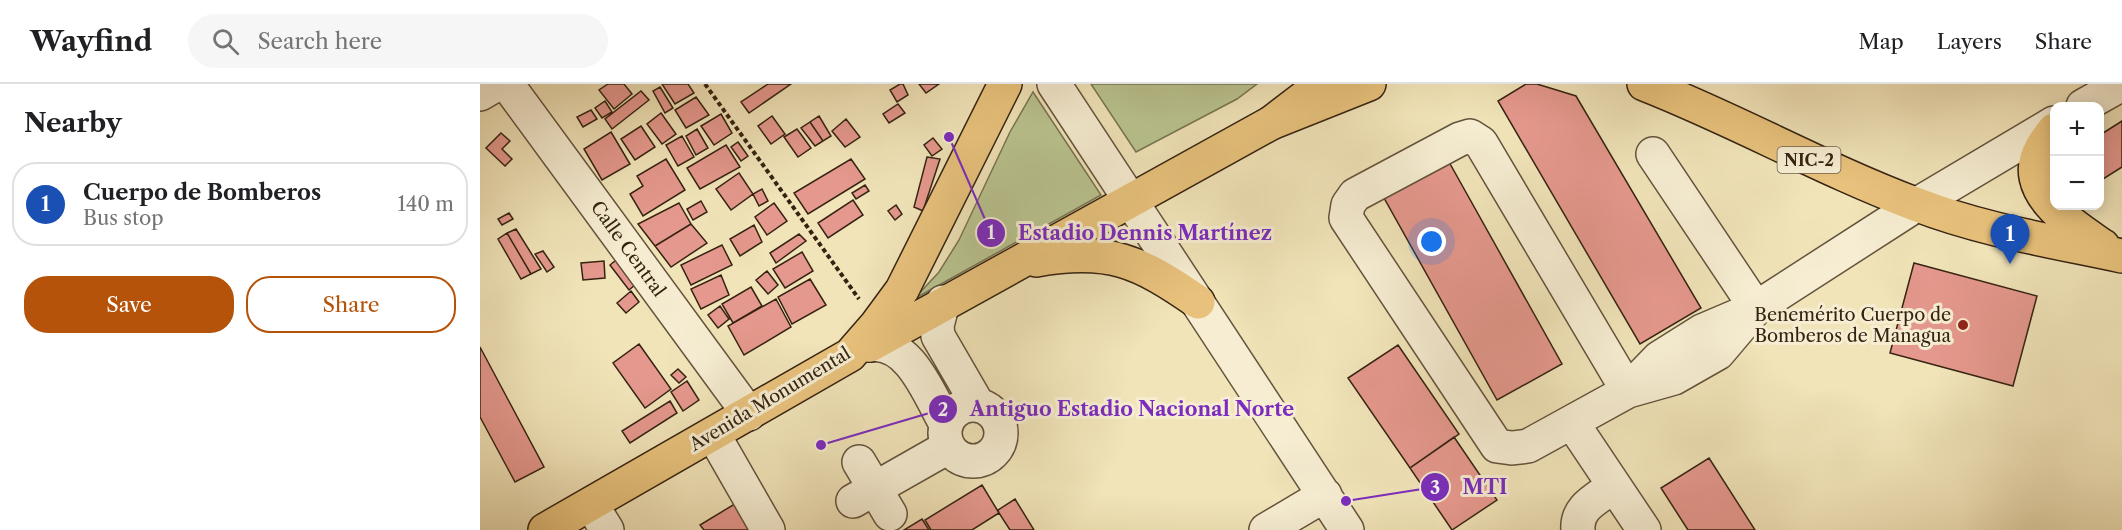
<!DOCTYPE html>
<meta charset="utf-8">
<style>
:root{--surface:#fff;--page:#f6f6f6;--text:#202124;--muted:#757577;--line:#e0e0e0;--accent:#b45309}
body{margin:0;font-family:"Libre Caslon Text",serif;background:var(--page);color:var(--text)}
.controls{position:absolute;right:18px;top:18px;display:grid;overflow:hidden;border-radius:12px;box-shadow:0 3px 15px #0003}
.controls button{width:54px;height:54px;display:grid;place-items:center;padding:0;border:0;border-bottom:2px solid var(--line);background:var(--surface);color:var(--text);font:30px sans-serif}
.you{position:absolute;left:952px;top:158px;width:21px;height:21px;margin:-15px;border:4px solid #fff;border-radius:50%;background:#1a73e8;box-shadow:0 0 0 9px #1a73e833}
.badge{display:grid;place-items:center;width:39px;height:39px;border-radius:50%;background:var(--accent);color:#fff;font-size:20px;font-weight:700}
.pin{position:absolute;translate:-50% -50px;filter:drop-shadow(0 2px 3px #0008)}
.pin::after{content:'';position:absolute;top:32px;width:21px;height:18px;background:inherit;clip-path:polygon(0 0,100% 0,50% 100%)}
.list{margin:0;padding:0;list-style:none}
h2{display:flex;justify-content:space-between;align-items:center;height:78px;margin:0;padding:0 24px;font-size:26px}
h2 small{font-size:20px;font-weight:400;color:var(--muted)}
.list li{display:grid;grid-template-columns:39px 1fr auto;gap:18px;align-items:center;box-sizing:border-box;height:84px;margin:0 12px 12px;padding:0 12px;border:2px solid var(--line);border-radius:24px}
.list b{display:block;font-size:22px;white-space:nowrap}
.list p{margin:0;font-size:20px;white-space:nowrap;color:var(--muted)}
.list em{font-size:20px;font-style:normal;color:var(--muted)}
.actions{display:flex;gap:12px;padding:18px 24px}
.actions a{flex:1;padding:14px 0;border:2px solid var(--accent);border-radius:24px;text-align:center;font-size:21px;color:var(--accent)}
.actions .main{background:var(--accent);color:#fff}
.icon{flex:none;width:33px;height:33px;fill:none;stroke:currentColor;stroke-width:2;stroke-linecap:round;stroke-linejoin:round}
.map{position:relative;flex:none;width:1642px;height:446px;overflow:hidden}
header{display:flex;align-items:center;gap:36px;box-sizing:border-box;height:84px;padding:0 30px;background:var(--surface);border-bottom:2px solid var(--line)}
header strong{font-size:28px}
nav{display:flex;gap:33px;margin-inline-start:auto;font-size:21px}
.search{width:420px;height:54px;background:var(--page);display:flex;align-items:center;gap:15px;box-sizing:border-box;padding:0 21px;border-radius:33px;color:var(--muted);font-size:22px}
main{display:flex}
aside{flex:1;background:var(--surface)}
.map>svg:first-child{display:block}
</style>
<header>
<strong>Wayfind</strong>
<div class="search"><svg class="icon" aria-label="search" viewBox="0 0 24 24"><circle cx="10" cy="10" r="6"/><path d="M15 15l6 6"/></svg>Search here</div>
<nav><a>Map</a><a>Layers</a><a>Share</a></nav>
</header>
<main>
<aside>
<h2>Nearby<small></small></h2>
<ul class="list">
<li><span class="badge" style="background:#1a4fb4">1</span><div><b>Cuerpo de Bomberos</b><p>Bus stop</p></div><em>140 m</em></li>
</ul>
<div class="actions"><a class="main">Save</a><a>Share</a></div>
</aside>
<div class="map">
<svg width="1642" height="446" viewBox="0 0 1642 446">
<rect width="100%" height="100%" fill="#f1e4b9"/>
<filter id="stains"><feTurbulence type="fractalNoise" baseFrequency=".00333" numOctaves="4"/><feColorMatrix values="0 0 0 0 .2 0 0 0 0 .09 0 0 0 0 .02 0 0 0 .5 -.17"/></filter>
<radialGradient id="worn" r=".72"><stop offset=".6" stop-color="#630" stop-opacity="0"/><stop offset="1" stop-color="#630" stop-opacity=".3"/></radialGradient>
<path fill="#b9c490" stroke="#777451" stroke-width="1.5" d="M611,0H777L757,15L656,68Z
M553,8L621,111L434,215L459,188L479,156L530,48Z"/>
<path fill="#e5988d" stroke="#352312" stroke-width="1.5" d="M128,0H144L152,10L134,25L119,6Z
M182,0H208L214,9L195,20Z
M288,0H311L269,29L261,18Z
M420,0H423L428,11L417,18L410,6Z
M439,0H459L446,9Z
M1046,0H1057L1096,12L1221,224L1160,260L1018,17Z
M180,3L193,24L185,29L173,7Z
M161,7L169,16L132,45L125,35Z
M216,13L229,31L206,44L195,26Z
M125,17L132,28L122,34L115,24Z
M418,20L425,29L409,39L403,30Z
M111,26L117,35L103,43L97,33Z
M181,29L196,50L182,60L167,40Z
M241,30L252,49L234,61L221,42Z
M292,32L305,50L291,60L278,42Z
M339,32L351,52L343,57L330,38Z
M366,35L380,53L365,63L352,47Z
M1642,37V83L1620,97V51Z
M330,38L343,57L335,62L321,44Z
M161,42L175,63L155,76L141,55Z
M217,45L228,64L216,71L206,52Z
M317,45L331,64L318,73L304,53Z
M131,48L150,80L122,96L104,65Z
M21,49L30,57L22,65L32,75L25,82L6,64Z
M202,52L214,73L198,82L186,61Z
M453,54L462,65L452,72L444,61Z
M258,58L268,72L261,77L251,63Z
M246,61L260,83L220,105L207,84Z
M964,69L1082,280L1017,316L899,105Z
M447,73L460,75L443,127L434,123Z
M186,75L205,106L163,132L150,110L163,102L157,92Z
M371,75L385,95L328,130L314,109Z
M259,89L273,110L251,126L236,105Z
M385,101L389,107L376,115L372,109Z
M282,105L288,117L279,122L273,110Z
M373,116L383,131L348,154L338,139Z
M221,117L227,128L213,136L207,125Z
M199,119L211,140L175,162L158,140Z
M294,119L307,137L287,151L275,133Z
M416,121L422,130L415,136L408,127Z
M29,129L33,135L22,141L18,135Z
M211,140L227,159L191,183L175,162Z
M274,141L282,158L260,172L250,155Z
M36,145L61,185L51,190L27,149Z
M27,149L51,190L41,195L18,155Z
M319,150L326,157L296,179L290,169Z
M242,161L252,181L211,201L201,181Z
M63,167L74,183L67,188L55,170Z
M322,168L333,187L305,204L293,185Z
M136,176L155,201L149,206L130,181Z
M124,177L125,194L103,196L101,179Z
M1434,179L1557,212L1533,302L1410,269Z
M287,187L298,201L288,210L276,196Z
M241,191L249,211L221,225L211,205Z
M330,195L346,221L312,240L298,213Z
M271,203L282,222L253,239L242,220Z
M151,207L159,218L146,229L137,219Z
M296,215L311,243L264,271L248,242Z
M240,222L249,235L238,244L228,231Z
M159,260L191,305L165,324L133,279Z
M918,261L979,350L930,384L868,294Z
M0,263L64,383L35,398L0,333Z
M198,285L206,293L199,299L191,291Z
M207,297L219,316L203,327L191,308Z
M190,317L197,329L150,359L142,347Z
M974,353L1017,416L972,446L930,384Z
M1229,374L1275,446H1208L1181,404Z
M502,401L519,429L492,446H451L445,436Z
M535,415L554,446H530L519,429L518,426Z
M258,418L275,446H224L220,441Z
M442,435L449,446H424Z"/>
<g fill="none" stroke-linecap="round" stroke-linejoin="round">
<g stroke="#64533c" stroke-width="36">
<path id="minor" d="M27,0L269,330
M574,0L867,446
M0,10L17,0
M1603,22L1642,0
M1173,70L1276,224
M463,218L457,242L458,252L498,321
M389,261C430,255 449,311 466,340
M1148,306L1179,274L1222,247L1276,224L1436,121L1574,39
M1148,307L1001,59L990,52L980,55L875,111L868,121L866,134L1017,362L1032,364L1048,362L1148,307L1194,294L1238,269L1276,224
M465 349a28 28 0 1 1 56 0a28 28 0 1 1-56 0Z
M1093,340L1164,446
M233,350L288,446
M379,378L410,430
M373,417L468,363
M111,420L127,446
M786,446L845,411
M1098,446C1096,423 1117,415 1134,402"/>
</g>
<g stroke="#352312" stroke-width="36">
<path id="major" d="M556,176C629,163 659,177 718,218
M390,261L791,39L842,0
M65,446L370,271L397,240L422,206L525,0"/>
</g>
<g stroke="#352312" stroke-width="36">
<path id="highway" d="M1164,0C1256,36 1342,85 1435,120C1502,146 1572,157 1642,172
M791,39L889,0
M1574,46C1570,52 1564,58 1561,65C1537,108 1595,143 1623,162"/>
</g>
<path stroke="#352312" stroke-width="4" stroke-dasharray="4.5 3" stroke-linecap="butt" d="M225,0L379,215"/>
<use href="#minor" stroke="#f6edd2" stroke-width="33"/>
<use href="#major" stroke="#e8c27c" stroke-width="33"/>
<use href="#highway" stroke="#e8c27c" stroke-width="33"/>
</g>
<circle fill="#8f2418" stroke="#f6edd2" stroke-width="2" cx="1483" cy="241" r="6"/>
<g text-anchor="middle" stroke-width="6" stroke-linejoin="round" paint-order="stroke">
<rect fill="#f6edd2" stroke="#6f604c" stroke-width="1.5" x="1297.5" y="63" width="63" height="26" rx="4.5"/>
<g font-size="16" font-weight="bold" fill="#352312">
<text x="1329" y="82">NIC-2</text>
</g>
<g font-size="18" fill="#352312" stroke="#f6edd2">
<text transform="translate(148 165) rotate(54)" y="6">Calle Central</text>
<text transform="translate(290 315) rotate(-31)" y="6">Avenida Monumental</text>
</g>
<g font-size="18" fill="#352312" stroke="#f6edd2" text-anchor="end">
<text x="1471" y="237">Benemérito Cuerpo de<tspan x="1471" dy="21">Bomberos de Managua</tspan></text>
</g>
</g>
<path fill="none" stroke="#7b2cbf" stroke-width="2" d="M469 53L511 149M341 361L463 325M866 417L955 403"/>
<g fill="#7b2cbf" stroke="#f6edd2" stroke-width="2">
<circle cx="469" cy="53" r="6"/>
<circle cx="341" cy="361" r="6"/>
<circle cx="866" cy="417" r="6"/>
<circle cx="511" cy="149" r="15"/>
<circle cx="463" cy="325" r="15"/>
<circle cx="955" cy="403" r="15"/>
</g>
<g font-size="18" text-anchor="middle" font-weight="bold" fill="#fff">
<text x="511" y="155">1</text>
<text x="463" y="332">2</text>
<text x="955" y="410">3</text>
</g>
<g font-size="20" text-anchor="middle" font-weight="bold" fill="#7b2cbf" stroke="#f6edd2" stroke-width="6" stroke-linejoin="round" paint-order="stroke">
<text x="665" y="156">Estadio Dennis Martínez</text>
<text x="652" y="332">Antiguo Estadio Nacional Norte</text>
<text x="1005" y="410">MTI</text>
</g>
<rect width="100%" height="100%" filter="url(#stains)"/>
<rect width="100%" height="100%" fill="url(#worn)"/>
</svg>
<div class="controls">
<button>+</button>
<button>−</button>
</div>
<div class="you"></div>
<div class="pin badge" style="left:1530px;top:180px;background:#1a4fb4">1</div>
</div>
</main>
